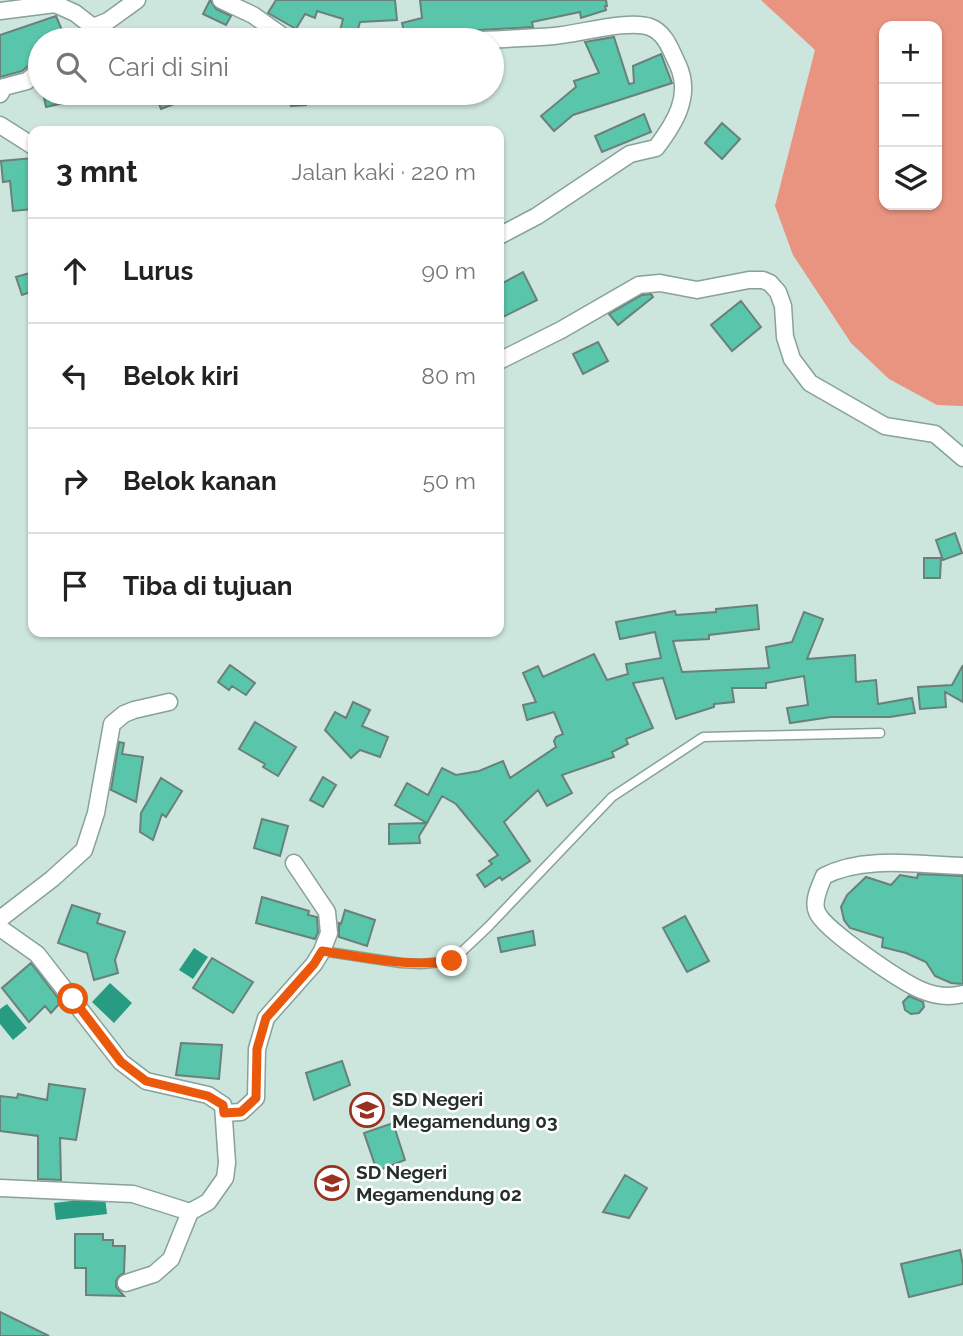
<!DOCTYPE html>
<html lang="id">
<meta charset="utf-8">
<style>
:root{--surface:#fff;--page:#f2f2f2;--text:#222;--muted:#767676;--line:#e0e0e0}
body{margin:0;font-family:Raleway,sans-serif;background:var(--page);color:var(--text)}
.controls{position:absolute;right:21px;top:21px;display:grid;overflow:hidden;border-radius:14px;box-shadow:0 2px 5px #0004}
.controls button{width:63px;height:63px;display:grid;place-items:center;padding:0;border:0;border-bottom:2px solid var(--line);background:var(--surface);color:var(--text);font:35px sans-serif}
.stop{position:absolute;width:21px;height:21px;margin:-16px;border:5px solid #ea580c;border-radius:50%;background:#fff}
.stop.end{background:#ea580c;border-color:#fff;box-shadow:0 2px 7px #0008}
.list{margin:0;padding:0;list-style:none}
h2{display:flex;justify-content:space-between;align-items:center;height:91px;margin:0;padding:0 28px;font-size:30px}
h2 small{font-size:23px;font-weight:400;color:var(--muted)}
.list li{display:grid;grid-template-columns:46px 1fr auto;gap:21px;align-items:center;box-sizing:border-box;height:105px;padding:0 28px;border-top:2px solid var(--line)}
.list b{display:block;font-size:26px;white-space:nowrap}
.list em{font-size:23px;font-style:normal;color:var(--muted)}
.icon{flex:none;width:38px;height:38px;fill:none;stroke:currentColor;stroke-width:2;stroke-linecap:round;stroke-linejoin:round}
.map{position:relative;flex:none;width:963px;height:1336px;overflow:hidden}
.search{position:absolute;background:var(--surface);box-shadow:0 2px 5px #0004;left:28px;top:28px;width:476px;height:77px;display:flex;align-items:center;gap:18px;box-sizing:border-box;padding:0 24px;border-radius:38px;color:var(--muted);font-size:26px}
.panel{position:absolute;background:var(--surface);box-shadow:0 2px 5px #0004;left:28px;top:126px;width:476px;height:511px;border-radius:14px}
.map>svg:first-child{display:block}
</style>
<div class="map">
<svg width="963" height="1336" viewBox="0 0 963 1336">
<rect width="100%" height="100%" fill="#cce6de"/>
<path fill="#e99381" fill-rule="evenodd" d="M761,0H963V406L937,405L889,379L851,343L793,255L775,206L815,50ZM884,26H937V205H884Z"/>
<path fill="#279c83" d="M194,948L208,957L193,979L179,970Z
M110,983L132,1003L114,1023L92,1002Z
M7,1004L27,1028L13,1040L0,1024V1009Z
M105,1197L107,1214L56,1220L54,1203Z"/>
<path fill="#59c5aa" stroke="#69817a" stroke-width="2" d="M210,0L216,9L231,16L226,25L203,14Z
M276,0H395L397,20L360,22L356,36L340,31L343,19L317,11L315,18L305,14L296,29L268,13Z
M420,0H606L607,6H605L606,10L581,18L580,12L532,22L533,27L479,30L470,35L461,37L460,34L438,40L434,35L406,40L402,23L422,18Z
M56,16L66,40H40V60L33,62L22,71L0,77V35Z
M614,37L629,84L634,83L633,66L661,54L672,83L573,115L554,131L541,116L576,87L574,81L599,73L585,42Z
M43,93H86V98L46,107Z
M155,93H200V94L161,109Z
M290,93H306V105L291,106Z
M644,114L651,132L602,152L595,136Z
M722,123L740,139L722,159L705,143Z
M33,158V179H29L32,209L13,211L10,181L3,182L1,161Z
M33,272V291L22,295L16,277Z
M523,272L537,300L499,319V285Z
M651,294L653,297L618,325L609,314L642,295Z
M741,301L761,327L732,351L711,325Z
M598,342L608,361L583,374L573,354Z
M955,533L962,553L943,560L936,540Z
M924,558H941L940,578H924Z
M757,605L759,629L709,635V639L673,641L682,672L769,668L766,647L792,642L804,612L823,619L807,659L855,655L856,682L876,680L878,704L912,698L915,713L890,717H831L790,723L787,708L808,705L804,676L766,683V688H732L734,702L714,704V707L676,719L663,678L633,683L653,728L626,739L628,744L612,752L614,757L562,775L572,793L547,806L538,790L504,822L530,861L502,880L500,877L485,887L477,875L492,864L489,861L498,855L456,804L442,796L427,823L395,805L407,783L428,795L442,768L456,775L479,771L503,761L510,778L556,747L554,741L556,737L563,734L554,712L527,720L523,705L536,702L523,673L538,666L543,677L594,654L607,680L628,674L626,664L661,658L655,632L620,639L616,622L675,611L676,615L716,612V609Z
M230,665L255,683L246,695L232,686L229,690L218,682Z
M963,665V702L945,692L946,707L920,709L918,687L952,685Z
M353,702L370,710L362,726L388,737L380,757L360,750L351,758L325,730L335,712L346,718Z
M255,722L296,747L278,776L263,767L265,764L239,749Z
M119,742L124,743L122,754L143,757L136,802L111,790Z
M323,777L336,785L323,807L310,800Z
M161,778L182,791L166,817L162,814L153,840L140,832L141,813Z
M262,819L288,826L280,856L254,848Z
M427,823L419,836L420,843L389,844V824Z
M918,874L963,876V984L951,983L935,976L926,962L906,953L882,947L883,938L850,928L844,920L841,907L847,895L866,877L891,885L900,875L917,878Z
M262,897L309,911L308,915L317,917L318,932L315,939L256,923Z
M72,905L100,914L97,923L125,932L115,960L118,973L94,980L87,953L58,943Z
M345,910L375,920L367,946L339,937V923L341,924Z
M685,916L709,961L687,972L663,928Z
M533,931L535,945L501,952L498,938Z
M212,958L253,982L233,1013L193,988Z
M31,963L61,1002L51,1013L45,1006L29,1022L2,988Z
M909,996L923,1002L924,1007L919,1013L911,1014L905,1010L903,1002Z
M181,1043L222,1045L219,1079L176,1075Z
M342,1061L350,1085L314,1100L306,1073Z
M49,1084L85,1089L76,1140L60,1138L61,1180L38,1179V1136L0,1131V1096L17,1098L18,1094L47,1100Z
M393,1123L405,1160L377,1171L364,1133Z
M625,1175L647,1188L629,1218L603,1212Z
M75,1234H103V1240H113V1246H125L124,1273L119,1276L116,1281V1287L124,1296L86,1295V1268H75Z
M960,1250L963,1265V1284L909,1297L901,1264Z
M0,1312L49,1336H0Z"/>
<g fill="none" stroke-linecap="round" stroke-linejoin="round">
<g stroke="#88a199" stroke-width="11">
<path id="lane" d="M322,951L401,963L421,964L452,961L488,927L612,797L703,737L880,733"/>
</g>
<g stroke="#88a199" stroke-width="19">
<path id="street" d="M221,0L253,15L288,40
M0,11L55,4L75,13L93,27
M88,40L93,27L108,21L137,0
M479,40C504,39 529,38 554,36C579,34 629,19 650,27C666,33 671,51 678,65C692,96 675,123 656,148L630,154L537,216L499,236
M0,94L4,87L27,81L40,70
M0,125L33,146
M499,361L561,330L639,285L660,283L697,290L749,280H763L770,283L778,292L783,306L785,337L792,359L810,383L885,426L935,434L963,458
M963,866C919,865 865,855 824,876C820,886 812,901 817,912C824,930 902,982 921,990C935,996 948,998 963,994
M0,919L52,879L84,850L96,813L112,724L124,714L134,710L169,702
M0,928L37,954L121,1062L146,1081L208,1095L223,1105L227,1163L225,1178L208,1202L190,1212L171,1259L154,1274L126,1283
M224,1113L241,1112L256,1098L257,1049L266,1018L314,964L322,951L329,933L327,912L294,863
M0,1188L133,1194L190,1212"/>
</g>
<use href="#lane" stroke="#fff" stroke-width="8"/>
<use href="#street" stroke="#fff" stroke-width="16"/>
</g>
<g fill="none" stroke-linecap="round" stroke-linejoin="round">
<path stroke="#ea580c" stroke-width="9" d="M73,999L121,1062L146,1081L208,1096L223,1105L224,1113L241,1112L256,1098L257,1049L266,1018L314,964L322,951C369,958 404,967 452,961"/>
</g>
<defs>
<g id="school-ring" transform="scale(1.75)"><circle r="9.5" fill="#fff" stroke="#9a311e" stroke-width="1.5"/><path d="M0-5L7-2L0 1L-7-2ZM-4 1L0 2.5L4 1V4Q0 6-4 4Z" fill="#9a311e"/></g>
</defs>
<g fill-rule="evenodd">
<use href="#school-ring" x="367" y="1110"/>
<use href="#school-ring" x="332" y="1183"/>
</g>
<g text-anchor="middle" stroke-width="5" stroke-linejoin="round" paint-order="stroke">
<g font-size="19" font-weight="bold" fill="#252f2c" stroke="#fff" text-anchor="start">
<text x="392" y="1106">SD Negeri<tspan x="392" dy="22">Megamendung 03</tspan></text>
<text x="356" y="1179">SD Negeri<tspan x="356" dy="22">Megamendung 02</tspan></text>
</g>
</g>
</svg>
<div class="controls">
<button>+</button>
<button>−</button>
<button><svg class="icon" aria-label="layers" viewBox="0 0 24 24"><path d="M12 4l9 5-9 5-9-5zM3 14l9 5 9-5"/></svg></button>
</div>
<div class="stop" style="left:73px;top:999px"></div>
<div class="stop end" style="left:452px;top:961px"></div>
<div class="search"><svg class="icon" aria-label="search" viewBox="0 0 24 24"><circle cx="10" cy="10" r="6"/><path d="M15 15l6 6"/></svg>Cari di sini</div>
<section class="panel">
<h2>3 mnt<small>Jalan kaki · 220 m</small></h2>
<ul class="list">
<li><svg class="icon" aria-label="ahead" viewBox="0 0 24 24"><path d="M12 20V5M6 11l6-6 6 6"/></svg><div><b>Lurus</b></div><em>90 m</em></li>
<li><svg class="icon" aria-label="left" viewBox="0 0 24 24"><path d="M17 20v-9H6M10 6l-5 5 5 5"/></svg><div><b>Belok kiri</b></div><em>80 m</em></li>
<li><svg class="icon" aria-label="right" viewBox="0 0 24 24"><path d="M7 20v-9h11M14 6l5 5-5 5"/></svg><div><b>Belok kanan</b></div><em>50 m</em></li>
<li><svg class="icon" aria-label="arrive" viewBox="0 0 24 24"><path d="M6 21V4h12l-3 4 3 4H6"/></svg><div><b>Tiba di tujuan</b></div></li>
</ul>
</section>
</div>
